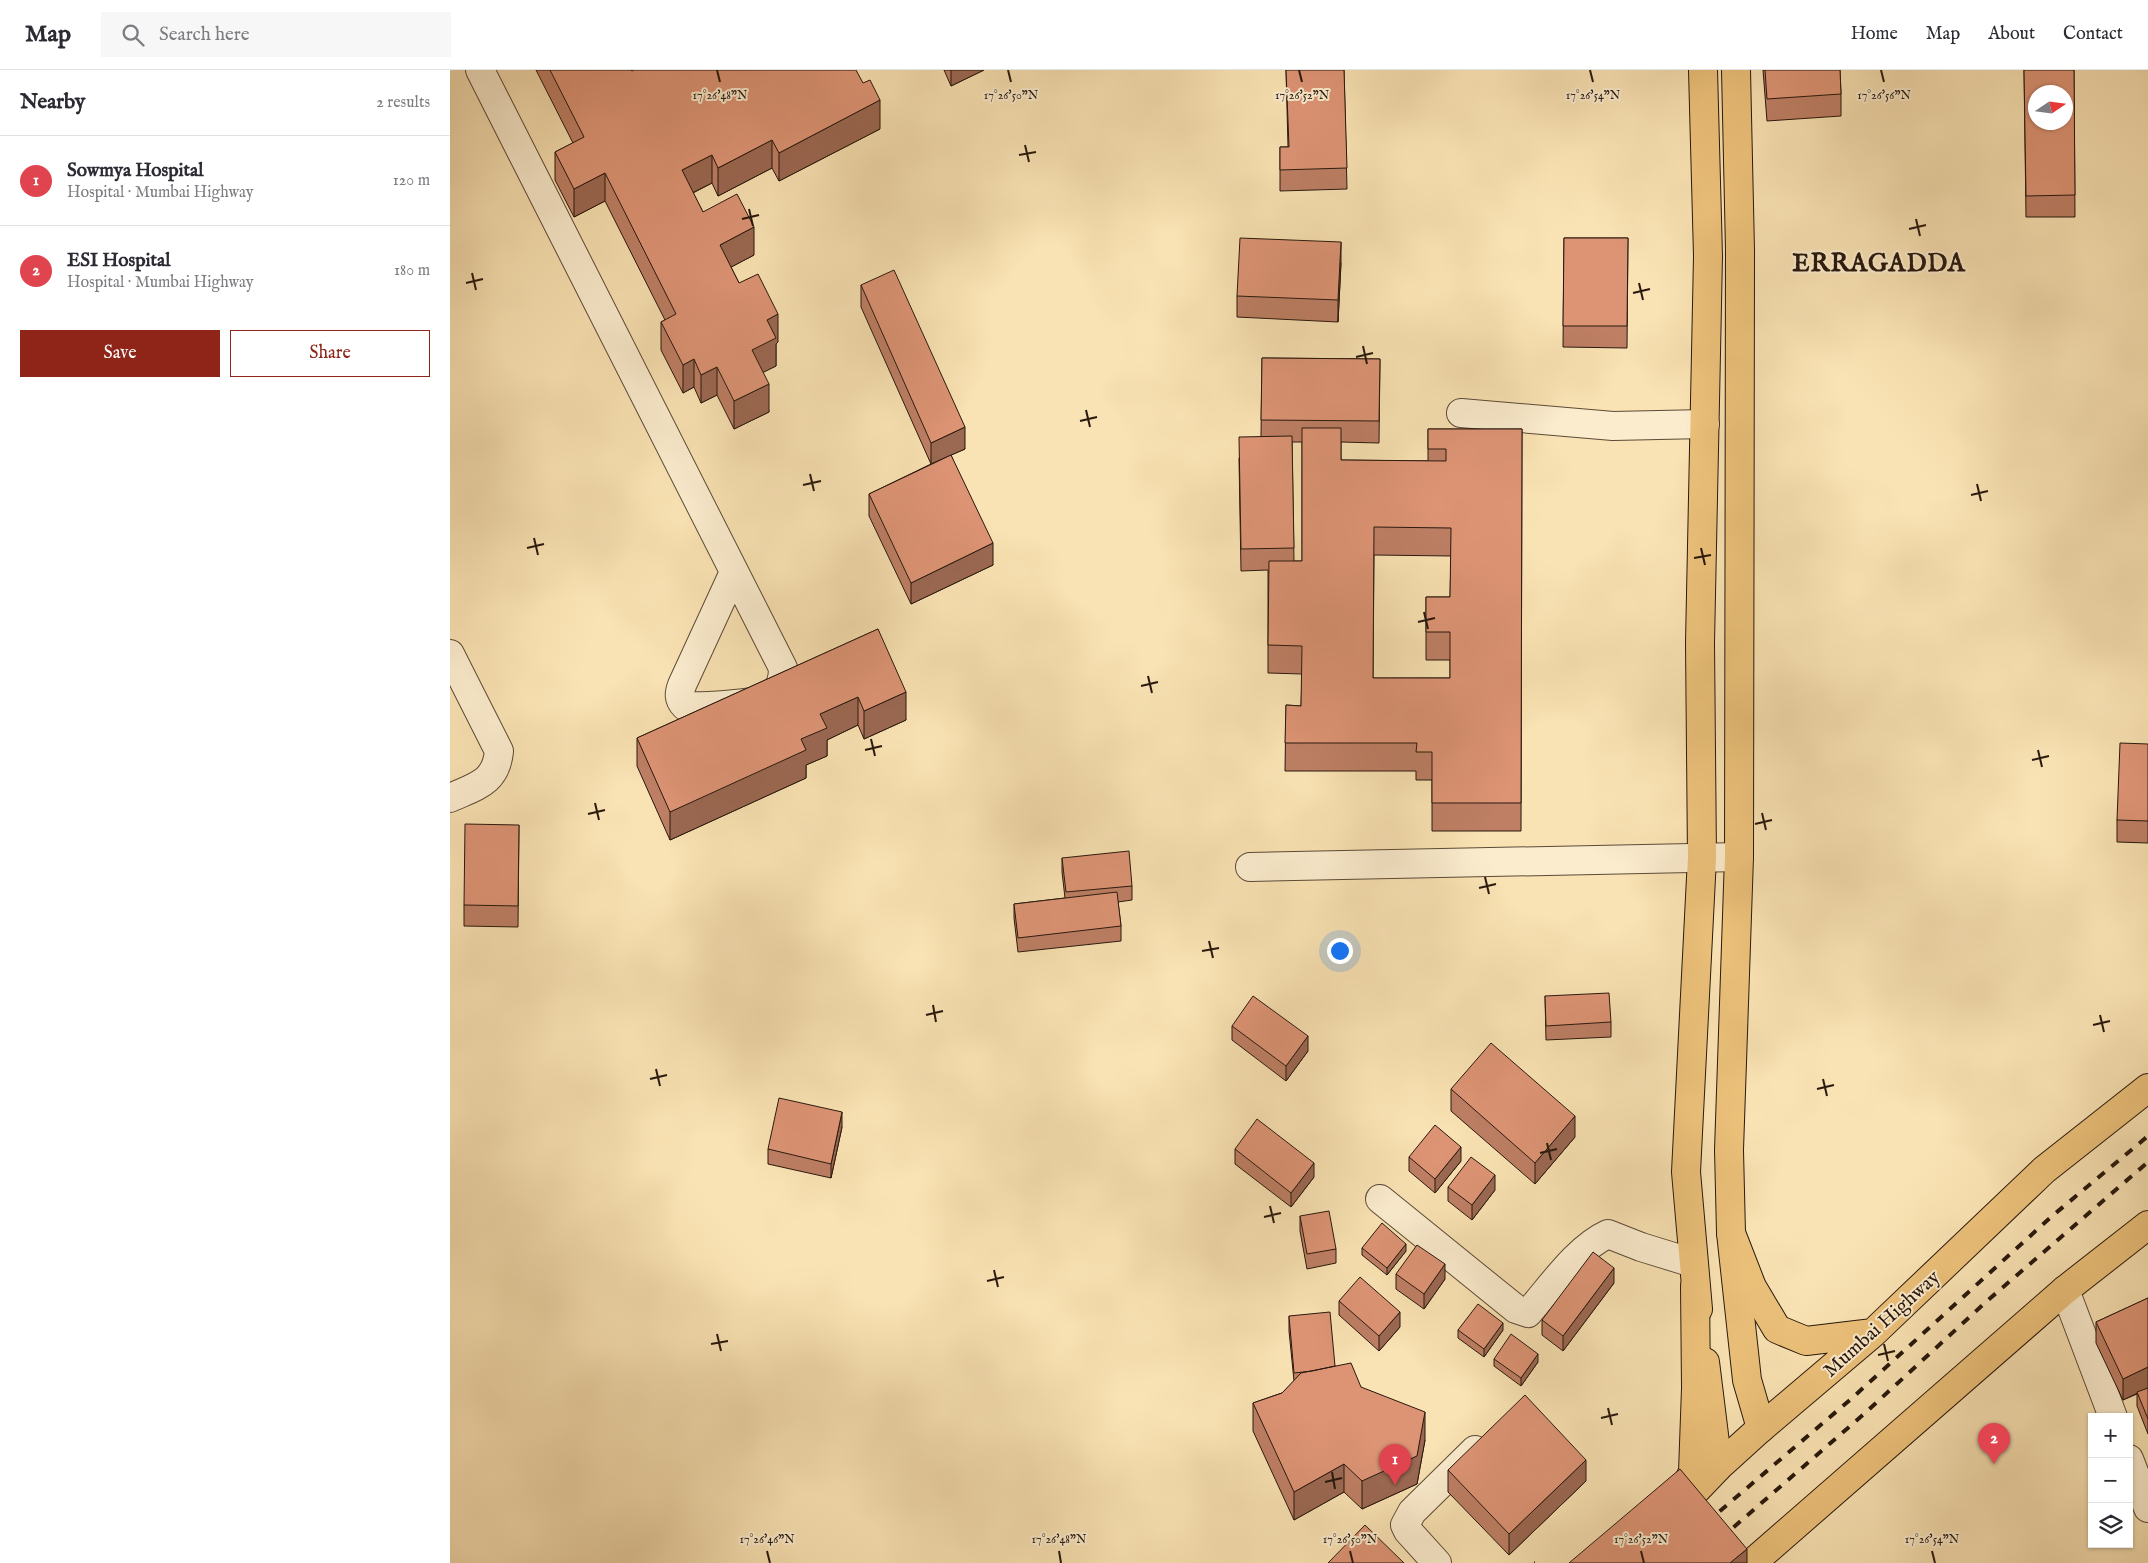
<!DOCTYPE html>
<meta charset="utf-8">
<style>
:root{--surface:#fff;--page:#f7f7f7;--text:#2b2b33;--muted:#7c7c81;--line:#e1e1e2;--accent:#8f2418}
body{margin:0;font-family:"IM FELL English",serif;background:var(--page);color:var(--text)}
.controls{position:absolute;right:15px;bottom:15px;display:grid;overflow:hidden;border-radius:0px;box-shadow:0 1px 4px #0004}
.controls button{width:45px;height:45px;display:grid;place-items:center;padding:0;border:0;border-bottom:1px solid var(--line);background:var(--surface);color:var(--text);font:25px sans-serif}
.compass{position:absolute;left:1578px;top:15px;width:45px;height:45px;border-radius:50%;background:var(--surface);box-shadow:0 1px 4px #0004;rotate:77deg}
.you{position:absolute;left:889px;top:880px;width:18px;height:18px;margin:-12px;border:4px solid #fff;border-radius:50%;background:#1a73e8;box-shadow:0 0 0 8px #1a73e833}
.badge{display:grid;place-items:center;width:32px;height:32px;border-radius:50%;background:var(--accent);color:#fff;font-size:16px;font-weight:700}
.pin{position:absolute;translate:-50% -41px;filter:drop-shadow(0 1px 2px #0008)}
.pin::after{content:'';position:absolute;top:26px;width:18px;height:15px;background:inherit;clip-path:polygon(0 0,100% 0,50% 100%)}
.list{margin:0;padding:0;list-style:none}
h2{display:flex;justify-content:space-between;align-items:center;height:65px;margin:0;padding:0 20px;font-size:21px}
h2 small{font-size:16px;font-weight:400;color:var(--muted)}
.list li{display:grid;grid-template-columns:32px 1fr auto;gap:15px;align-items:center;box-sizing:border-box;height:90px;padding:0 20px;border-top:1px solid var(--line)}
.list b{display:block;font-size:19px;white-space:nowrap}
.list p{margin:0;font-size:16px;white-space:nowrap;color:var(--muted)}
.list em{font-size:16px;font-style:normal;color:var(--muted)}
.actions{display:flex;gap:10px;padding:15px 20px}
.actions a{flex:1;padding:11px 0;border:1px solid var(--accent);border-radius:0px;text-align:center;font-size:18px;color:var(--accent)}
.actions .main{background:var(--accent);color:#fff}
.icon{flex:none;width:28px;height:28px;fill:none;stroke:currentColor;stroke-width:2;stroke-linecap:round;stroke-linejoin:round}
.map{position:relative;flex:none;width:1698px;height:1493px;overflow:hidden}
header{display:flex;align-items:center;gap:30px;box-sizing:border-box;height:70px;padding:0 25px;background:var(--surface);border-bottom:1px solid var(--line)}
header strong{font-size:24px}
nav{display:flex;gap:28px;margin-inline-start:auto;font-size:18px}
.search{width:350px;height:45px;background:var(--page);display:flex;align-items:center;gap:12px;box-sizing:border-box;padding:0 18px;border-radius:0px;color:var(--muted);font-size:19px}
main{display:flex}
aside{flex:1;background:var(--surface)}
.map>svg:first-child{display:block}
</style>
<header>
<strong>Map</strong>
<div class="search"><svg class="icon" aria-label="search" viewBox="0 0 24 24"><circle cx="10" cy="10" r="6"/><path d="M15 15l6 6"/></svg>Search here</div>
<nav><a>Home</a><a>Map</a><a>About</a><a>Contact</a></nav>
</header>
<main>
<aside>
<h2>Nearby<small>2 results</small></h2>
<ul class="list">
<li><span class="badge" style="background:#e0444e">1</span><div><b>Sowmya Hospital</b><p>Hospital · Mumbai Highway</p></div><em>120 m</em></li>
<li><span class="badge" style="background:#e0444e">2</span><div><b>ESI Hospital</b><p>Hospital · Mumbai Highway</p></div><em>180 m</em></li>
</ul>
<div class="actions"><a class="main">Save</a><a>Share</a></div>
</aside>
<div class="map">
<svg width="1698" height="1493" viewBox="0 0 1698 1493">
<rect width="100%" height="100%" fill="#f9e2b3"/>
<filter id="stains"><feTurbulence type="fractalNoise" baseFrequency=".004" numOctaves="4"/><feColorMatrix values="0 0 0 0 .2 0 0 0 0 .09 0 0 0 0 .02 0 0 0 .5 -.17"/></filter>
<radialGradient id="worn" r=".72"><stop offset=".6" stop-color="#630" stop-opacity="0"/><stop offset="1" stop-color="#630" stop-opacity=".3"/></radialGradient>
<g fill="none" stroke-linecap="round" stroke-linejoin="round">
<g stroke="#5c4a36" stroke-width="30">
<path id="minor" d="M30,0L333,598C333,610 330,622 318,628C306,634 250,637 235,636C228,629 229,623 232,615L284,502
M1011,343L1163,356L1255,354
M0,584L49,681C46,713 26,716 0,728
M800,797L1289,787
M930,1129L1066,1239L1078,1243C1101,1217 1127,1178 1158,1164L1191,1177L1243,1193
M1615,1220L1663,1347
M1679,1389L1698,1438
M987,1493L958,1461L955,1455L962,1442L1025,1380"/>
</g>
<g stroke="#28180d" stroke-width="30">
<path id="major" d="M1286,0L1290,180L1289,787L1279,1080L1281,1163L1297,1310L1311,1358
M1248,1239L1236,1102L1252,788L1250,573L1258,186L1253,0
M1255,1292L1268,1397"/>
</g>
<g stroke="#28180d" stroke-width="30">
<path id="highway" d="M1281,1163L1302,1217L1327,1259L1356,1271L1423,1263
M1230,1428L1243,1402L1246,1318L1245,1216
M1169,1493L1222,1445L1268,1397L1311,1358L1423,1263L1594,1100L1698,1018
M1302,1493L1615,1220L1698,1155"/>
</g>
<path stroke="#28180d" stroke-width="3" stroke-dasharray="1 2.5" stroke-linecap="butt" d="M1084,1493H1087"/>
<use href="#minor" stroke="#fbecce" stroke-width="28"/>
<use href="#major" stroke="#ecc17a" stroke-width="28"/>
<use href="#highway" stroke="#ecc17a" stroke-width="28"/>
<path stroke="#28180d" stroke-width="4" stroke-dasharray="9 9" stroke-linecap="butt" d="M1256,1453L1401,1329L1601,1147L1698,1066
M1270,1469L1414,1344L1537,1231L1698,1092"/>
</g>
<path fill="#be7f65" stroke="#28180d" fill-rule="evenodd" d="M86,0H181L182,1L430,59L329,111L322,98L268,126L262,113L243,123L253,142L304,185L281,197L289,213L328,272L326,274V296L313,302L319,342L284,359L267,325L251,333L244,317L233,323L211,280V252L215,250L155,131L124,147L105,110V82L123,73Z
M494,0H534L501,16Z
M836,0H894L897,119L830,121V77H838Z
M1313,0H1390L1391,24V46L1317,51Z
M1574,0H1624L1625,147H1576Z
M1114,168H1178L1177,278L1113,277Z
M891,193L888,252L787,247V226Z
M411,215L515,379L501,385L543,495L461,534L419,446V424L481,394L411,237Z
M812,288L930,289L929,373L891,372V390L978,391V359H1072L1071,761H982V710H966V701H835L836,635L851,636L852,604L818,603V500L791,501L789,388L811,366ZM842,372H852V491H844ZM924,485L1001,486L1000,527H976V590H1000V608H923Z
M428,559L456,650L414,669L408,655L377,670V686L356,695V708L220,770L187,696V668Z
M1698,674V773L1667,772V750Z
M69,755L68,857L14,856V835Z
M612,788L682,816V830L668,832L671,856V871L568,882L564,848V834L615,828L612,802Z
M1095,926L1161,952V967L1096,970Z
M782,956L858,981L836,1011L782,970Z
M1001,1019L1125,1067L1085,1114L1001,1041Z
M392,1057L381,1108L318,1094V1079Z
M785,1079L864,1107L841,1137L785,1094Z
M959,1087L1011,1091L985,1123L959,1101Z
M998,1117L1045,1120L1022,1150L998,1131Z
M850,1146L886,1179V1193L857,1199L850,1161Z
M912,1178L956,1181L937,1205L912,1185Z
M946,1204L995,1209L974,1239L946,1219Z
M1164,1213L1113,1281L1092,1265V1250Z
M1698,1228V1364L1687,1336V1324L1673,1330L1646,1273V1252Z
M889,1231L950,1257L929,1281L889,1245Z
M839,1246L885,1296L975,1370L967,1414L912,1439L894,1422L844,1450L803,1361V1333L832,1323L844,1311L839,1261Z
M1008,1260H1053L1034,1287L1008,1268Z
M1044,1289L1088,1292L1071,1316L1044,1296Z
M998,1400L1136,1411L1059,1485L998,1422Z"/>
<path fill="#9b6852" stroke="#28180d" d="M501,0H534L501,16Z
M430,30V59L329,111V83Z
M322,70V98L268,126V98Z
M262,85V113L232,128V100Z
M155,103V131L124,147V119Z
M304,157V185L270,203V175Z
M891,172V193L888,252V230Z
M328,244V272L326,274V296L302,308V280L317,250Z
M244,289V317L233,323V295Z
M267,297V325L251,333V305Z
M319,314V342L284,359V331Z
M515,357V379L481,394V373Z
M543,473V495L461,534V513Z
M456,622V650L414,669V641Z
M408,627V655L377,670V686L356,695V708L220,770V742L351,669L370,644Z
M858,966V981L836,1011V996Z
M392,1042V1057L381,1108V1094Z
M1125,1046V1067L1085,1114V1093Z
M1011,1077V1091L985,1123V1109Z
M864,1093V1107L841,1137V1123Z
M1045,1105V1120L1022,1150V1135Z
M956,1174V1181L937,1205V1198Z
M995,1194V1209L974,1239V1224Z
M1164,1198V1213L1113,1281V1266Z
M950,1242V1257L929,1281V1266Z
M1053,1253V1260L1034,1287V1279Z
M1088,1284V1292L1071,1316V1308Z
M1698,1297V1318L1673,1330V1309Z
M975,1342V1370L967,1414L912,1439V1411Z
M1136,1390V1411L1059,1485V1464Z
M894,1394V1422L844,1450V1422Z
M1297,1479V1493H1280Z"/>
<path fill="#dd9475" stroke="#28180d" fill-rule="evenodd" d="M100,0H181L182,1L184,0H406L413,13L420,10L430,30L329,83L322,70L268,98L262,85L232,100L253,142L287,124L304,157L270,175L289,213L308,204L328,244L317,250L326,268L302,280L319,314L284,331L267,297L251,305L244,289L233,295L211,252L226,244L155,103L124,119L105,82L134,67Z
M836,0H894L897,98L830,100V77H839Z
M1315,0H1390L1391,24L1317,29Z
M1574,0H1624L1625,125L1576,126ZM1586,22H1616V52H1586Z
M790,168L891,172L888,230L787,226Z
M1114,168H1178L1177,256H1113Z
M444,200L515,357L481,373L411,215Z
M812,288L930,289L929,351L811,350Z
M852,358H891V390L996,391V379H978V359H1072L1071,733H982V682H966L967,673H835L836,635L851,636L852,576L818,575L819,491H852ZM924,457L1001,458L1000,527H976V562H1000V608H923Z
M842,366L844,478L791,479L789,367Z
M501,385L543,473L461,513L419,424Z
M428,559L456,622L414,641L408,627L370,644L377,658L351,669L356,680L220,742L187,668Z
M1670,673L1698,674V751L1667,750Z
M15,754L69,755L68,836L14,835Z
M679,781L682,816L616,822L612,788Z
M667,822L671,856L568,868L564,834Z
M1159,923L1161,952L1096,956L1095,926Z
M803,926L858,966L836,996L782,956Z
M1041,973L1125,1046L1085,1093L1001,1019Z
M329,1028L392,1042L381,1094L318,1079Z
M807,1049L864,1093L841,1123L785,1079Z
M985,1055L1011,1077L985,1109L959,1087Z
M1021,1087L1045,1105L1022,1135L998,1117Z
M879,1141L886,1179L857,1184L850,1146Z
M932,1153L956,1174L937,1198L912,1178Z
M967,1175L995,1194L974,1224L946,1204Z
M1143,1182L1164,1198L1113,1266L1092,1250Z
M910,1207L950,1242L929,1266L889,1231Z
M1698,1228V1297L1673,1309L1646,1252Z
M1028,1234L1053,1253L1034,1279L1008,1260Z
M880,1242L885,1296L862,1301L844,1303L839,1246Z
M1061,1264L1088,1284L1071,1308L1044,1289Z
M901,1293L911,1317L975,1342L967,1386L912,1411L894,1394L844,1422L803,1333L832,1323L851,1303Z
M1698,1318V1349L1687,1322Z
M1075,1325L1136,1390L1059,1464L998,1400Z
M1230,1399L1297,1479L1280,1493H1119Z
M915,1455L954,1493H878Z"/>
<path fill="none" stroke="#28180d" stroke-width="2" d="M267,0L270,12M558,0L561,12M849,0L852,12M1140,0L1143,12M1431,0L1434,12M575,75L579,92M569,85L586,82M299,139L303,156M292,149L309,145M1466,149L1470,166M1459,159L1476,155M22,203L26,220M16,213L33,209M1189,213L1193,230M1183,223L1200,219M913,276L917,294M906,287L923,283M636,340L640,357M630,351L647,347M360,404L364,421M1527,414L1531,431M353,415L371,411M1521,425L1538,421M84,468L88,485M77,478L94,474M1251,478L1255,495M1244,488L1261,485M974,542L978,559M968,552L985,548M698,606L702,623M691,616L708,612M421,669L425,686M415,680L432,676M1588,680L1592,697M1582,690L1599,686M145,733L149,750M1312,743L1316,760M138,744L155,740M1305,754L1322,750M1035,807L1039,824M1029,818L1046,814M759,871L763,888M752,881L769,878M483,935L486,952M476,945L493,941M1650,945L1654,962M1643,955L1660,951M206,999L210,1016M200,1009L217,1005M1373,1009L1377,1026M1367,1019L1384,1015M1097,1073L1101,1090M1090,1083L1107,1079M820,1136L824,1153M814,1147L831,1143M544,1200L548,1217M537,1211L554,1207M267,1264L271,1281M261,1274L278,1271M1434,1274L1438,1291M1428,1285L1445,1281M1158,1338L1162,1355M1151,1348L1168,1344M882,1402L885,1419M875,1412L892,1408M317,1481L320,1493M609,1481L611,1493M900,1481L903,1493M1191,1481L1194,1493M1482,1481L1485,1493"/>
<g text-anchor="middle" stroke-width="4" stroke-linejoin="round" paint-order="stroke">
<g font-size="20" fill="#28180d" stroke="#fbecce">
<text transform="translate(1431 1253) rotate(-42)" y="7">Mumbai Highway</text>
</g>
<g font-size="25" font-weight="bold" letter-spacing="1" fill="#28180d" stroke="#fbecce">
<text x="1429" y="201">ERRAGADDA</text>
</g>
</g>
<g font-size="12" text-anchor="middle" fill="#28180d" stroke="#fbecce" stroke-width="4" stroke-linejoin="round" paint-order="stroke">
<text x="270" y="29">17°26'48"N</text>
<text x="561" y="29">17°26'50"N</text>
<text x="852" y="29">17°26'52"N</text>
<text x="1143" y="29">17°26'54"N</text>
<text x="1434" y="29">17°26'56"N</text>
<text x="317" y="1473">17°26'46"N</text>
<text x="609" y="1473">17°26'48"N</text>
<text x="900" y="1473">17°26'50"N</text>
<text x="1191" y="1473">17°26'52"N</text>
<text x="1482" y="1473">17°26'54"N</text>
</g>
<rect width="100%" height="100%" filter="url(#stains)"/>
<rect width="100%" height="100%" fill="url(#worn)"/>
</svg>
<div class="controls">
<button>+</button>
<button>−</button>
<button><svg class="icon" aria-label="layers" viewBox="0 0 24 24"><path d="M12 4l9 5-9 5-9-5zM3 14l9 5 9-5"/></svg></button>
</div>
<svg class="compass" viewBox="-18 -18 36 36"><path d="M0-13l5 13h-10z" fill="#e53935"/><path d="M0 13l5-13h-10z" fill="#7c7c81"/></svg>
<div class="you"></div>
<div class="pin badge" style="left:945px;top:1415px;background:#e0444e">1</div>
<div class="pin badge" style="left:1544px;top:1394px;background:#e0444e">2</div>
</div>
</main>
